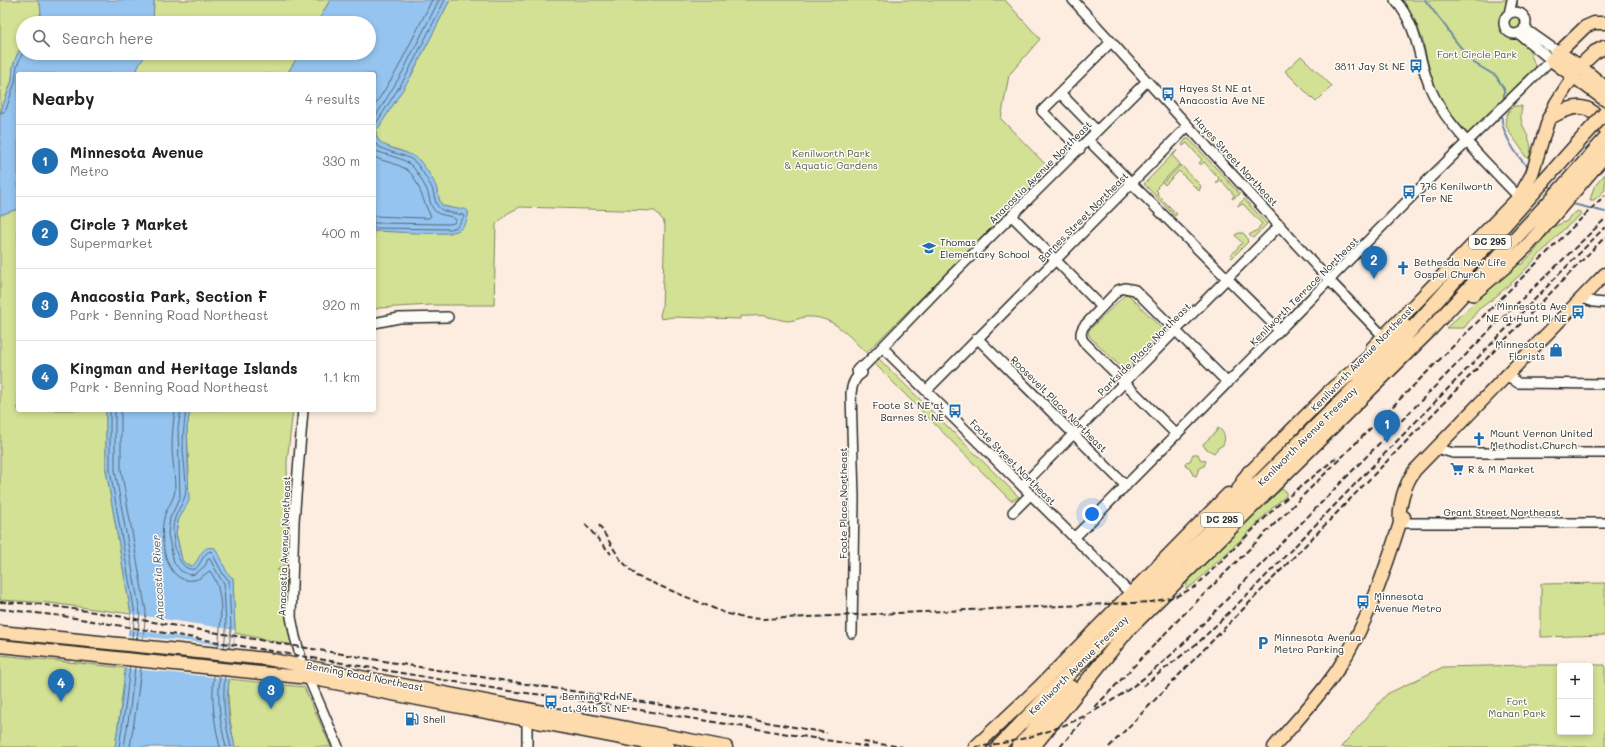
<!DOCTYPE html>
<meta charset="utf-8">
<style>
:root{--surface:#fff;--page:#f6f6f6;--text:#202124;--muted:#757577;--line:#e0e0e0;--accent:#1f6fb2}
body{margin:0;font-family:Mali,sans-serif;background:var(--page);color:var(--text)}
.controls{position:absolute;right:12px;bottom:12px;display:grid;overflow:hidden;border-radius:4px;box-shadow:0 2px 6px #0003}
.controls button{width:36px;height:36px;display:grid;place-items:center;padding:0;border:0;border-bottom:1px solid var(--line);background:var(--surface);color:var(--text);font:20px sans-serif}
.you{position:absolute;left:1092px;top:514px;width:14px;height:14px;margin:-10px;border:3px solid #fff;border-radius:50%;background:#1a73e8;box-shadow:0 0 0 6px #1a73e833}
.badge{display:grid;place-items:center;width:26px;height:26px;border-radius:50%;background:var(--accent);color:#fff;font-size:13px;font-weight:700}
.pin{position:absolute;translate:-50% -33px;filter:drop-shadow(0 1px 2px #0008)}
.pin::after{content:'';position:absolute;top:21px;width:14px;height:12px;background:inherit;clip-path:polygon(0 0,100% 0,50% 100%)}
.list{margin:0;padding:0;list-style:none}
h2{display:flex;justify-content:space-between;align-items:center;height:52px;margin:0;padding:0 16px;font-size:17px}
h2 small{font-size:13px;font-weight:400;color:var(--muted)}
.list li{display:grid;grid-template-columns:26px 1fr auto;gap:12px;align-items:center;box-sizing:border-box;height:72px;padding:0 16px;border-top:1px solid var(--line)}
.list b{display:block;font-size:15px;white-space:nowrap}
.list p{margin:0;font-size:13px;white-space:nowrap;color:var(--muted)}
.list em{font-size:13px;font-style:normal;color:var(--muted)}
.icon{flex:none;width:22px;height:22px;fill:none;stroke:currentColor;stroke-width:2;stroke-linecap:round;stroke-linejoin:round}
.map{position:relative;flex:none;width:1605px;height:747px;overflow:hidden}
.search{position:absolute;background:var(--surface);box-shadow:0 2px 6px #0003;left:16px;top:16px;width:360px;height:44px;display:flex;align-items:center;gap:10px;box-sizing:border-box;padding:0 14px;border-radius:22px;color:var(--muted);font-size:15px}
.panel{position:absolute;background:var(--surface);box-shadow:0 2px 6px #0003;left:16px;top:72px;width:360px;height:340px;border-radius:4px}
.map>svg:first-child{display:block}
</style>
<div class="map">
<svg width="1605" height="747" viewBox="0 0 1605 747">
<rect width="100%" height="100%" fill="#fcede0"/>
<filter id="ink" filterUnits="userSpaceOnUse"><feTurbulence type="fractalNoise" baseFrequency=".025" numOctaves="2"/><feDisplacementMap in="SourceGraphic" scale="8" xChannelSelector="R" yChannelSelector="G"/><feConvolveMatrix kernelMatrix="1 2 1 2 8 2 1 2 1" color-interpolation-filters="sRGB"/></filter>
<g filter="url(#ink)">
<path fill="#d3e194" stroke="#7f8660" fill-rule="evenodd" d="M0,0H36L40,4L41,13L36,23H23V44L17,55L13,66L12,80L0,114Z
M154,0H330L317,23H153Z
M450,0H1005L1040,39L1009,75L1001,119L1050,169L866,353C848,335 833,315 805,317C799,318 794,321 787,321C780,320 775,318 769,317C761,314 750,317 741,316V319L673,317L661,319L660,315L662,308L665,226L663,220L655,211L520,207L508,213L496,224L494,305H431L379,308L374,310V231L451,233L468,216V212L465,210C462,210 444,207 442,205C438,201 438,190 435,185C430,176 422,168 416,160C406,146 373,151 376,130L379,127L410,78Z
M1398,0H1517L1521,29L1536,68L1469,135L1453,118L1432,82L1423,41L1415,20Z
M147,53H300L287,74H135L140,63Z
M1301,56L1332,86L1316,102L1285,71Z
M1514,106H1522C1522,110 1520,115 1521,119C1524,133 1535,142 1529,158L1525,156C1519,140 1492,123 1514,106Z
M1186,139H1189L1240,194L1232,199L1234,195L1221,180L1216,183L1219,178L1204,162L1200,165L1199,163L1202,160L1187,143L1183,146L1182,145Z
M1177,150L1173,156L1180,164L1157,187L1158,188L1156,190L1158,192L1157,194L1177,214L1175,216L1144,184Z
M1181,165L1201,186L1199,191L1179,171L1165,185L1163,183Z
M1605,174V190L1594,200H1590L1594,187Z
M1244,199L1267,224L1253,238L1249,235L1259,229V227L1262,224L1243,204L1238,206V205Z
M18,209V410H106V470L131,614L50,603L0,600V215Z
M1578,211L1581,213L1579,216L1562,231L1520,275L1493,299L1479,309L1464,328H1446L1494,285L1506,272L1515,265L1522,264L1534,252L1553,227L1567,221L1570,216Z
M1239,233H1243L1246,236L1248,242L1232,258L1230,256L1242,243L1235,235Z
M1126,294L1129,295L1163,330L1162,334L1127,369H1123L1090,337L1088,333L1089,330Z
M878,358L1019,497L1011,501L873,362Z
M190,410H293L287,461L288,562L277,570H288L287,620L292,645L235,633L233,578L186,564L182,560L176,532L189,472L187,428Z
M1218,428C1225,432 1226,438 1223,445L1218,448L1214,453L1205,448L1203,444L1216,432Z
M1193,454H1198L1200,459L1206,461L1204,466L1199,469L1196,476L1193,475L1190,468L1185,465L1186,462L1190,461Z
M1282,489L1286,491V496L1274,506L1250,531L1194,584L1186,589L1187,582L1257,510Z
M1605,583V635L1541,637V584Z
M0,655L126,668L115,747H0Z
M1527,665H1605V747H1341L1387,694L1443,667ZM1560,666H1590V732H1560Z
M229,679L304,687L331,747H235C230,724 227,703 229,679Z"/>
<path fill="#94c4ef" stroke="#6a87a1" d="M36,0H154L153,23H36L41,13L40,4Z
M330,0H450L410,78L379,127L376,130C373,151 409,148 420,161C425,167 434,180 436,187C438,192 439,201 442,205C443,207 462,210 465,209L468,211C469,219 465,226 459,230C449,237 390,231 374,231V74H287L300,53H369V23H317Z
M23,44V53H147L140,63L135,74H18V209L0,215V114L12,80L13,66L17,55Z
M106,410H190L187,428L189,501L178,521L176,533L182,560L186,564L192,566C201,560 200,544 215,548L228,574L233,578L235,630L227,699L229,720L235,747H115L121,707L131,614L106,470Z"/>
<path fill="#fcede0" d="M131,614L235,630L233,645L129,629Z
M126,635L235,646L231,679L124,668Z"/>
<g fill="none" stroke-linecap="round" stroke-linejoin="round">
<path stroke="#556879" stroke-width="1" d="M374,107L397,70L432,0
M0,113L3,112L6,110L15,82L17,66L23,52
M374,119L402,73L439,0
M374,127L406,76L445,0
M374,142C383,154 404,152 415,162C420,167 429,182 432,188C435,195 434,206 442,210C446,212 458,214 463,215L464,217L457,227L450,229L374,228
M374,150C386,156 404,157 413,167C418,173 422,181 426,188C430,195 429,205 435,211C441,217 451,214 456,220L454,223L449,224L374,223
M374,157C384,162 396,163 406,169C419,177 423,205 431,216L429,218H423L374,216
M110,410V470L135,614L132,638
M115,410V470L140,613L137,639
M121,410V469L146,612L143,639
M175,410C173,423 172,436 172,450C173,463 175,476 175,490C174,501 166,508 164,518C159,537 165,585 194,580C201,579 204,574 210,571C225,591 221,623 218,647
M181,410L178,428L180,498L170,518L168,534L174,563L181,571L190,575L195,574L205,566L208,559H210L220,578L224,583L226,630L224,648
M186,410C184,423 183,436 183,450C184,463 186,476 186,490C185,503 177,509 174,521C171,533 175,566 190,569C201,572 200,554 211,551L224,576L229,580L231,630L229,648
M214,675C211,700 214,722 220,747
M220,676C217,701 220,723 226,747
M225,676C222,701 225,723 231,747
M119,747L125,708L130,666
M124,747L130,709L135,667
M130,747L136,709L141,668"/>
<path stroke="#6a87a1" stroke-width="2" d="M1425,0L1446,27L1454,39L1466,54L1474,63L1496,76L1504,89V100
M1502,112C1499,129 1516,156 1529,168
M1547,184L1554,190
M1569,203L1605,212"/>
<g stroke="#2b2b2b" stroke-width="12">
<path id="minor" d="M1073,0L1329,280L1383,336
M1395,0C1420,28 1417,61 1432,92C1443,116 1460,134 1477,153C1491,168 1505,183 1519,197
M1504 23a11 11 0 1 1 22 0a11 11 0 1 1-22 0Z
M1509,14L1512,0
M1524,28L1558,52
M1060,93L1097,131
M1088,140L1279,330
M1080,149L1042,111L1111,42
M1012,216L1102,307
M1582,298L1594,302L1605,303
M374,323L399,318L448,317
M977,338L1126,486
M882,347L1130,593
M858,375L857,370L860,367L864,366L950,277L1147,81
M1507,375L1518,383L1605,384
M926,391L1188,126
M303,410L294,521L291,617L295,637L303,665L338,747
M1177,435L1084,342C1080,337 1080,332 1084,326L1118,290L1125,288L1135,290L1228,383
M1436,448L1453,453H1605
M1022,486L1280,225
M1013,512L1030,495
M1400,523H1605
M1074,538L1430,178L1551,60L1518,33
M852,633L854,498L851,393C852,384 855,377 862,373
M527,747V714"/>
</g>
<g stroke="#2b2b2b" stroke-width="15">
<path id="major" d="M1605,23H1594L1585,27L1551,60L1605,100
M1558,52L1580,66L1605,87
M1372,348L1519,197L1532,174L1549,118L1556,103L1580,66
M1243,479L1335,386
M1400,523C1398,505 1405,484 1415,470L1605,274
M0,632L267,659L726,747
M0,646L309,678L668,747
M975,747L1039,687L1228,494
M1274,747C1295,722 1320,696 1338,669C1367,625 1384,573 1400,523L1404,517"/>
</g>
<g stroke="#2b2b2b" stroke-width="16">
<path id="highway" d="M1580,66L1595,52L1605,47
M1549,118C1574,104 1591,100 1605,129
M1473,294L1507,265L1528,245L1605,155
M1329,392L1405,326
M1222,509L1237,492L1249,472
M979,747L983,741
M998,747L1178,562L1394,349L1577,144
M1018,747L1071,687
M1033,747L1128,630L1429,331L1549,202L1605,139"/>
</g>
<use href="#minor" stroke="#fdfcf7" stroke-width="9"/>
<use href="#major" stroke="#fedbac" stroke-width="12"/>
<use href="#highway" stroke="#fedbac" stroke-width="13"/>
<path stroke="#2b2b2b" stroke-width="2" stroke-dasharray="6 3" stroke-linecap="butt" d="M585,524L611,554
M599,525L620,559L636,576L725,613L743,618L763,619L1152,602L1177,596L1195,587L1278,505L1336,458
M0,602L38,604L94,612L449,672L721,714L827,733
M0,609L63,616L509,691L553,696L869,747
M1143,686L1200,641L1258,584L1605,227
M1095,707L1177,621L1605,195
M863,742L903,747
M975,747C1067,737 1129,698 1193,634L1494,326L1605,219
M1060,747L1086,717
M1109,747L1605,237"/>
<g stroke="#2b2b2b" stroke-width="16" stroke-linecap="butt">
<path id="highway-bridge" d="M1577,144L1605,113"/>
</g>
<use href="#highway-bridge" stroke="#fedbac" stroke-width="13"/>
</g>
</g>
<defs>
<g id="bus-bare" transform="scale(1.08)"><path d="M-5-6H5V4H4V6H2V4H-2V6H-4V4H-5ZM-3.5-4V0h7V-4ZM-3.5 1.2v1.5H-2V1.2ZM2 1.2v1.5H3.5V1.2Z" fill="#1f6fb2" stroke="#fdfcf7" stroke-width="2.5" paint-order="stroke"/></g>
<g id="school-bare" transform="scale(1.08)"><path d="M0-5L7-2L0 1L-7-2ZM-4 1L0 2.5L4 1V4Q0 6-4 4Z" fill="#1f6fb2" stroke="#fdfcf7" stroke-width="2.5" paint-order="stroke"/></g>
<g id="church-bare" transform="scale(1.08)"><path d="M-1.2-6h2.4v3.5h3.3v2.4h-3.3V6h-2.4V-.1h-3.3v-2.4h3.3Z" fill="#1f6fb2" stroke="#fdfcf7" stroke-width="2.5" paint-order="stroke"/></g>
<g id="shop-bare" transform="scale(1.08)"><path d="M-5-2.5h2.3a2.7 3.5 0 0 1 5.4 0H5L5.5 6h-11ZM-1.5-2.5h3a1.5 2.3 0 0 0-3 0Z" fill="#1f6fb2" stroke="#fdfcf7" stroke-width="2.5" paint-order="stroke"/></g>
<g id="supermarket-bare" transform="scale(1.08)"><path d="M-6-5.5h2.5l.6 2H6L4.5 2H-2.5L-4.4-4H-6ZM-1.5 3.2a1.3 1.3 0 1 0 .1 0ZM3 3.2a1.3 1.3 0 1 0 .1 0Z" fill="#1f6fb2" stroke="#fdfcf7" stroke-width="2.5" paint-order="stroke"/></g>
<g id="parking-bare" transform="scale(1.08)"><path d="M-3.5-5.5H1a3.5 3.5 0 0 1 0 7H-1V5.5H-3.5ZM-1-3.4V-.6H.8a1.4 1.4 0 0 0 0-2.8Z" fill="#1f6fb2" stroke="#fdfcf7" stroke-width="2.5" paint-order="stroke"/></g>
<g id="fuel-bare" transform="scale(1.08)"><path d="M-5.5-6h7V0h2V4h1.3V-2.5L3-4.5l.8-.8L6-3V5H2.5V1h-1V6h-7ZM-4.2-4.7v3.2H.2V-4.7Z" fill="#1f6fb2" stroke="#fdfcf7" stroke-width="2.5" paint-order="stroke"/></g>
</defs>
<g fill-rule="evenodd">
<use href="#bus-bare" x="1416" y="66"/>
<use href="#bus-bare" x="1168" y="94"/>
<use href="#bus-bare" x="1409" y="192"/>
<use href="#school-bare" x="929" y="248"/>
<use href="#church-bare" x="1403" y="268"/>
<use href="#bus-bare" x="1578" y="312"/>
<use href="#shop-bare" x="1556" y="350"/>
<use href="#bus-bare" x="955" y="411"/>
<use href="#church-bare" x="1479" y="439"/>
<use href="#supermarket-bare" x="1457" y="469"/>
<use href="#bus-bare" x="1363" y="602"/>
<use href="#parking-bare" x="1263" y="643"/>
<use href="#bus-bare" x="551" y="702"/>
<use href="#fuel-bare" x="412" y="719"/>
</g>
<g text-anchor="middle" stroke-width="3" stroke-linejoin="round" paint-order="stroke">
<g fill="#fdfcf7" stroke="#6a6a68" stroke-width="1">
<rect x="1469" y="235" width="42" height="14" rx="3"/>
<rect x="1201" y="513" width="42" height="14" rx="3"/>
</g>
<g font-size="9" font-weight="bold" fill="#2b2b2b">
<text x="1490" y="245">DC 295</text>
<text x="1222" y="523">DC 295</text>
</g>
<g font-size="10" fill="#555845" stroke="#fdfcf7">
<text x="1477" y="58">Fort Circle Park</text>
<text x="831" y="157">Kenilworth Park<tspan x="831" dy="12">&amp; Aquatic Gardens</tspan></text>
<text x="1517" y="705">Fort<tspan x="1517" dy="12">Mahan Park</tspan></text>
</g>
<g font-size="10" fill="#2b2b2b" stroke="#fdfcf7" text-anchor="start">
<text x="1405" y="70" text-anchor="end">3811 Jay St NE</text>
<text x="1179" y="92">Hayes St NE at<tspan x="1179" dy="12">Anacostia Ave NE</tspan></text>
<text x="1420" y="190">776 Kenilworth<tspan x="1420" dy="12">Ter NE</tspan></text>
<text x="940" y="246">Thomas<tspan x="940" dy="12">Elementary School</tspan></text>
<text x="1414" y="266">Bethesda New Life<tspan x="1414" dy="12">Gospel Church</tspan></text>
<text x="1567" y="310" text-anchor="end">Minnesota Ave<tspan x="1567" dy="12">NE at Hunt Pl NE</tspan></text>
<text x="1545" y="348" text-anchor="end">Minnesota<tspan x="1545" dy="12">Florists</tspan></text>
<text x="944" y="409" text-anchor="end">Foote St NE at<tspan x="944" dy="12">Barnes St NE</tspan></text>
<text x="1490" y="437">Mount Vernon United<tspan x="1490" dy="12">Methodist Church</tspan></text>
<text x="1468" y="473">R &amp; M Market</text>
<text x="1374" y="600">Minnesota<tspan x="1374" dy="12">Avenue Metro</tspan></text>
<text x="1274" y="641">Minnesota Avenua<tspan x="1274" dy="12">Metro Parking</tspan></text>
<text x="562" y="700">Benning Rd NE<tspan x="562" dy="12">at 34th St NE</tspan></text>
<text x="423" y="723">Shell</text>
</g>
<g font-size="10" fill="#2b2b2b" stroke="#fdfcf7">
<text transform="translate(1236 161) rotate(47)" y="4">Hayes Street Northeast</text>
<text transform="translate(1040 172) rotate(-45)" y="4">Anacostia Avenue Northeast</text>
<text transform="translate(1083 217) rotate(-45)" y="4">Barnes Street Northeast</text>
<text transform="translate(1304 291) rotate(-45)" y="4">Kenilworth Terrace Northeast</text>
<text transform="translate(1144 349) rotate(-45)" y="4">Parkside Place Northeast</text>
<text transform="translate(1362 358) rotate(-46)" y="4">Kenilworth Avenue Northeast</text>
<text transform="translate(1059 404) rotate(45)" y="4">Roosevelt Place Northeast</text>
<text transform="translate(1307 436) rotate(-45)" y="4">Kenilworth Avenue Freeway</text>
<text transform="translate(1013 462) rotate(45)" y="4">Foote Street Northeast</text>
<text transform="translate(843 503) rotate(-90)" y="4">Foote Place Northeast</text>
<text x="1502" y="516">Grant Street Northeast</text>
<text transform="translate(284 546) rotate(-88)" y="4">Anacostia Avenue Northeast</text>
<text transform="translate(1078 665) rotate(-45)" y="4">Kenilworth Avenue Freeway</text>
<text transform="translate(365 676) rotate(11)" y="4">Benning Road Northeast</text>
</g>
<g font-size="11" font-style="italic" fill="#4a5966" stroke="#fdfcf7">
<text transform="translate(158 578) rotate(-93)" y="4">Anacostia River</text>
</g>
</g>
</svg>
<div class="controls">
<button>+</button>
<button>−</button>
</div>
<div class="you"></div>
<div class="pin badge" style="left:1387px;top:443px">1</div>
<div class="pin badge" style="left:1374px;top:279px">2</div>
<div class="pin badge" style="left:271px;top:709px">3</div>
<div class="pin badge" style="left:61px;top:702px">4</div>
<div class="search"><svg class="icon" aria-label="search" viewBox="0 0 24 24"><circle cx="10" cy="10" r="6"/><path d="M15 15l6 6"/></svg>Search here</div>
<section class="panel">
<h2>Nearby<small>4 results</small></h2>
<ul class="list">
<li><span class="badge">1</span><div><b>Minnesota Avenue</b><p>Metro</p></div><em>330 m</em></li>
<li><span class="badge">2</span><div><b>Circle 7 Market</b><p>Supermarket</p></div><em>400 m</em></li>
<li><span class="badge">3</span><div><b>Anacostia Park, Section F</b><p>Park · Benning Road Northeast</p></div><em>920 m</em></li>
<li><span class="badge">4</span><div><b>Kingman and Heritage Islands</b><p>Park · Benning Road Northeast</p></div><em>1.1 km</em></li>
</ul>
</section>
</div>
